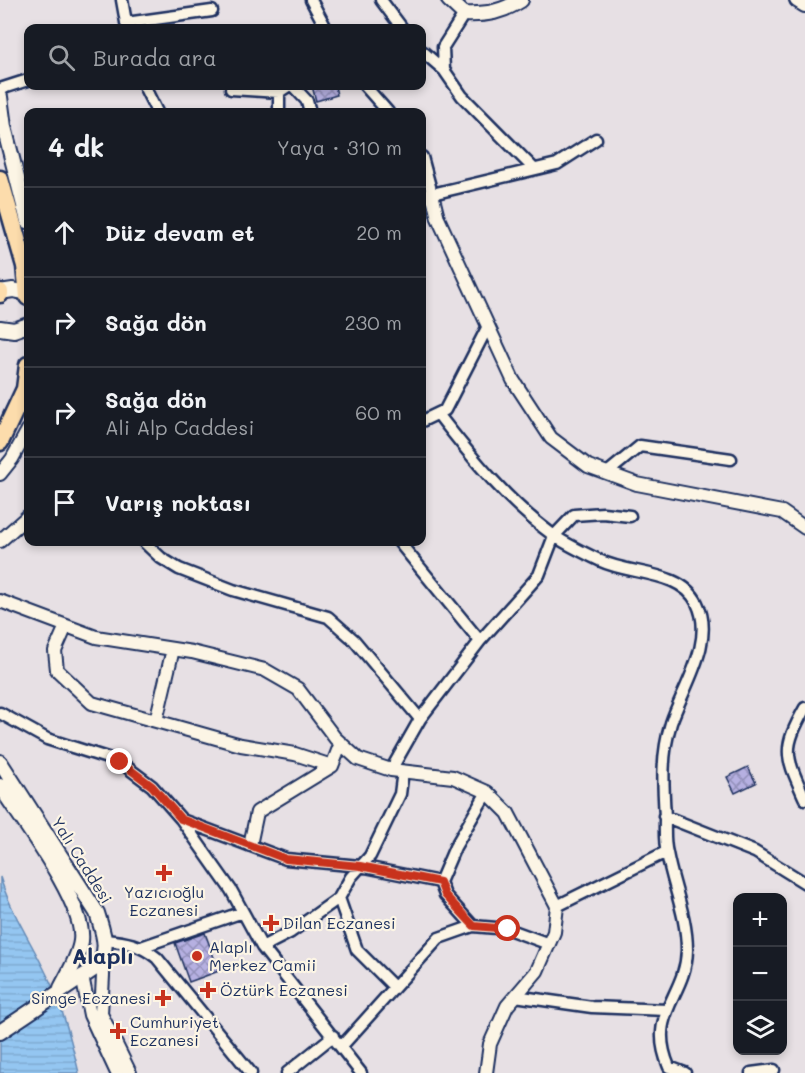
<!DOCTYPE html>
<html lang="tr">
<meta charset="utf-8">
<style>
:root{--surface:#171b24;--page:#242831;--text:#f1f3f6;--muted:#9ea1a6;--line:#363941}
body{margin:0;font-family:Mali,sans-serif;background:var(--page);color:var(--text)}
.controls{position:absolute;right:18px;bottom:18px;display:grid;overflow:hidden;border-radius:12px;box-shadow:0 3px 9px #0003}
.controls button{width:54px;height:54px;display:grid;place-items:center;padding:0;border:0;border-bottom:2px solid var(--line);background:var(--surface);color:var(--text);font:30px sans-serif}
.stop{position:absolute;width:18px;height:18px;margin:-14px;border:4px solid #c8321e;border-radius:50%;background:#fff}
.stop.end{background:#c8321e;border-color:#fff;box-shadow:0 2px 6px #0008}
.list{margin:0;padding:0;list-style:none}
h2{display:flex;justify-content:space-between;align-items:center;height:78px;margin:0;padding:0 24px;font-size:26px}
h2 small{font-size:20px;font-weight:400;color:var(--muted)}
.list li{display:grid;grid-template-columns:39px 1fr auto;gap:18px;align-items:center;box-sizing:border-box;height:90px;padding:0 24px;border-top:2px solid var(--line)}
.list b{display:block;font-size:22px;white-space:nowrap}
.list p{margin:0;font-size:20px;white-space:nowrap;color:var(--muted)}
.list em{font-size:20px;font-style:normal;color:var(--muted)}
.icon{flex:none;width:33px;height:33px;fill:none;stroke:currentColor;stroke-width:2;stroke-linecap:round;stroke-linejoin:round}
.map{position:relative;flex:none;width:805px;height:1073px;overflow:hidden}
.search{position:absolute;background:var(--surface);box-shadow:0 3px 9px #0003;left:24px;top:24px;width:402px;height:66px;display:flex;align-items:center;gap:15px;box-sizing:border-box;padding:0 21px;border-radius:12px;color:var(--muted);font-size:22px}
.panel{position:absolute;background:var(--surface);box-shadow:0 3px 9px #0003;left:24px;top:108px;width:402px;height:438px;border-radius:12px}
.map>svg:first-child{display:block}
</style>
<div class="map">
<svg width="805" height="1073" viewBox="0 0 805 1073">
<defs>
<pattern id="water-rules" width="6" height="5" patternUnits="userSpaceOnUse" patternTransform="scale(1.5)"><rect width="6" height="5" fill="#94c6f1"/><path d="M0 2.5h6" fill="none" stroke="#7faad1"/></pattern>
<pattern id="building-cross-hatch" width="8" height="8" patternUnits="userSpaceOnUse" patternTransform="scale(1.5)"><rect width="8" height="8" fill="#b6b0e1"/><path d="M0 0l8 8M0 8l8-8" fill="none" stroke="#9390ba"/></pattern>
</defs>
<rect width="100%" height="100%" fill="#e7e0e4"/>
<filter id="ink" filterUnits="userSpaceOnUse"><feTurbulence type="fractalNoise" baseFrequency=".0167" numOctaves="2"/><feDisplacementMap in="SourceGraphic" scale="12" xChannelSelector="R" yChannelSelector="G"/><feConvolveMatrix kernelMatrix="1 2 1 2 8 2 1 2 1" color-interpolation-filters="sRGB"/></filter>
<g filter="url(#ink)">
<path fill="url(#water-rules)" stroke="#648ab6" stroke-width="1.5" d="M0,877C11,913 32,943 48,977C63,1008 71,1040 79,1073H0Z"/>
<path fill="url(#building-cross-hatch)" stroke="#1b2f5e" stroke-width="1.5" d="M312,86H335L337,95L316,101Z
M748,767L756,783L735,793L727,777Z
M205,933L219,971L189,982L175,943Z"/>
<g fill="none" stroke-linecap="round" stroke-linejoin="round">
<g stroke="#1b2f5e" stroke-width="15">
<path id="minor" d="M122,0L127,28
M311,0L326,28
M381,0L402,28
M464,14L443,47L444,70L462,96L534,169
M126,23L212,11
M422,51L444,70
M144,86L157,112
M293,86L307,101L310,112
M365,86L388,112
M0,89L28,80
M231,89L279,92L288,86
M279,92V112
M422,157L432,194L557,164L596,139
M438,414C472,458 508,502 553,535C567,545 585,553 601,561C630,575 681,570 697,603C716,641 683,687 671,723C661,755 663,784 665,817C665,829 664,842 667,853C673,886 687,916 687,950C686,997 646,1013 669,1067L685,1073
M422,421L445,410L488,326
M607,473L640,446L731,459
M144,542L161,558L179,569L233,590L328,617L354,640L420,719
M399,542L480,641
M805,708C781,751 786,756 805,799
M0,713L47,739L120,762L152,786L181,819L231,890L262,947L361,1073
M391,770L420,719L480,641L539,575L554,536L574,515L603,513L630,516
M664,816L755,852L805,883
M182,820L286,859L360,866L440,882
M339,898L357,950L394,987
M557,906L666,852
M473,926L445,895L440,882L455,847L487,792
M105,940C126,942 140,944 157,958L251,1073
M262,947L291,932L339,898L351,877L370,856L400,794L403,771
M146,949L144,946L243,912
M515,996L592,1007L667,1010
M341,1047L439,938L473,926L508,929L549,944
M287,1073L333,1036
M751,1073L774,1070"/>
</g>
<g stroke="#1b2f5e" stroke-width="16">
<path id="tertiary" d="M422,198L432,194L438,218L513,380L551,438L588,466L637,484L782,512L805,528
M0,474L12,459L28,430
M0,541L28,516
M0,601L96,637L192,652L265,670L298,689L335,738L358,759L391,770L453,777L487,792L508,813L557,906L554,932L537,971L507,1006L490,1044L486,1073
M66,626L55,651L57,670L92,703L241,745L295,754L332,766
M156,721L173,649
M250,845L257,812L332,766L341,743
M104,956L101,1014L130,1073
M82,976L90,1015L117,1073"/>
</g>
<g stroke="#1b2f5e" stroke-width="18">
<path id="secondary" d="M449,0L464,14C487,15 502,12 521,0
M797,0L805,5
M0,97L4,127L28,221
M0,292L13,290L28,293
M0,328L14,330L28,325
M0,762L97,913C103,933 112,953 94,969L0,1032
M0,786C21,819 86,903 81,941C79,957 68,974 61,988"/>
</g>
<g stroke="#1b2f5e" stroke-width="21">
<path id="trunk" d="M0,179L25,266L28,297
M0,292V294
M0,442L25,389L28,365"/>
</g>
<use href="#minor" stroke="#fcf5e5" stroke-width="10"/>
<use href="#tertiary" stroke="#fcf5e5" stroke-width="12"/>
<use href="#secondary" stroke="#fcf5e5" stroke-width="14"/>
<use href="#trunk" stroke="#fcdcac" stroke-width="16"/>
</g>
</g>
<g fill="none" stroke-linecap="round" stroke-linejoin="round" filter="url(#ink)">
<path stroke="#c8321e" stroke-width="8" d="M120,762L152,786L181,819L286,859L360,866L440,882L445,895L474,926L508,929"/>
</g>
<g fill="#c8321e" stroke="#fcf5e5" stroke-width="2">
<path d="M161 864h6v6h6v6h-6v6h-6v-6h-6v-6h6z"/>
<path d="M268 914h6v6h6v6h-6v6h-6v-6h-6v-6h6z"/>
<circle cx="197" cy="956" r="6"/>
<path d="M205 981h6v6h6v6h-6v6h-6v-6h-6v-6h6z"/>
<path d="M160 989h6v6h6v6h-6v6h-6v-6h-6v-6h6z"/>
<path d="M115 1022h6v6h6v6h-6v6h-6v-6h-6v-6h6z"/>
</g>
<g text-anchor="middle" stroke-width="4.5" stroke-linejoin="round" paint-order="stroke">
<g font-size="16" fill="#1b2f5e" stroke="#fcf5e5">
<text transform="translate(82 860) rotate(58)" y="6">Yalı Caddesi</text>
</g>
<g font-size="16" fill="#1b2f5e" stroke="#fcf5e5" text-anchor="start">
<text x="164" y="898" text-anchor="middle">Yazıcıoğlu<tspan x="164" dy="18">Eczanesi</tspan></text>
<text x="283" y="929">Dilan Eczanesi</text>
<text x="209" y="953">Alaplı<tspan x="209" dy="18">Merkez Camii</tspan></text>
<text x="220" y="996">Öztürk Eczanesi</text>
<text x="151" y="1004" text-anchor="end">Simge Eczanesi</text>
<text x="130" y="1028">Cumhuriyet<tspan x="130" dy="18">Eczanesi</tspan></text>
</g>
<g font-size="22" font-weight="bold" fill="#1b2f5e" stroke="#fcf5e5">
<text x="103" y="964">Alaplı</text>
</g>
</g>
</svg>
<div class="controls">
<button>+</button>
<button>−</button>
<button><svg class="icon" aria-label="layers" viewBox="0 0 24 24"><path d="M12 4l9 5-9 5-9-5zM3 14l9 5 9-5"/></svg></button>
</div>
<div class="stop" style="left:508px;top:929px"></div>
<div class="stop end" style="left:120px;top:762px"></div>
<div class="search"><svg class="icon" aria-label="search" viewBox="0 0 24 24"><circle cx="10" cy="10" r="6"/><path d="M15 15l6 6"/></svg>Burada ara</div>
<section class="panel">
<h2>4 dk<small>Yaya · 310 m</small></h2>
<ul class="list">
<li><svg class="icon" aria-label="ahead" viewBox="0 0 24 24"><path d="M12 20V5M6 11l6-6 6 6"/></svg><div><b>Düz devam et</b></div><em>20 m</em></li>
<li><svg class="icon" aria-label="right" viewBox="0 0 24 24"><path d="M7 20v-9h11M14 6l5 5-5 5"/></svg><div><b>Sağa dön</b></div><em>230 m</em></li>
<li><svg class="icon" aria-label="right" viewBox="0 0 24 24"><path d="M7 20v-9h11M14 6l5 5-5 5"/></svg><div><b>Sağa dön</b><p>Ali Alp Caddesi</p></div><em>60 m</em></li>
<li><svg class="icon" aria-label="arrive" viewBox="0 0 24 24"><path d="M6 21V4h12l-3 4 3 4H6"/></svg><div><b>Varış noktası</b></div></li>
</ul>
</section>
</div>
